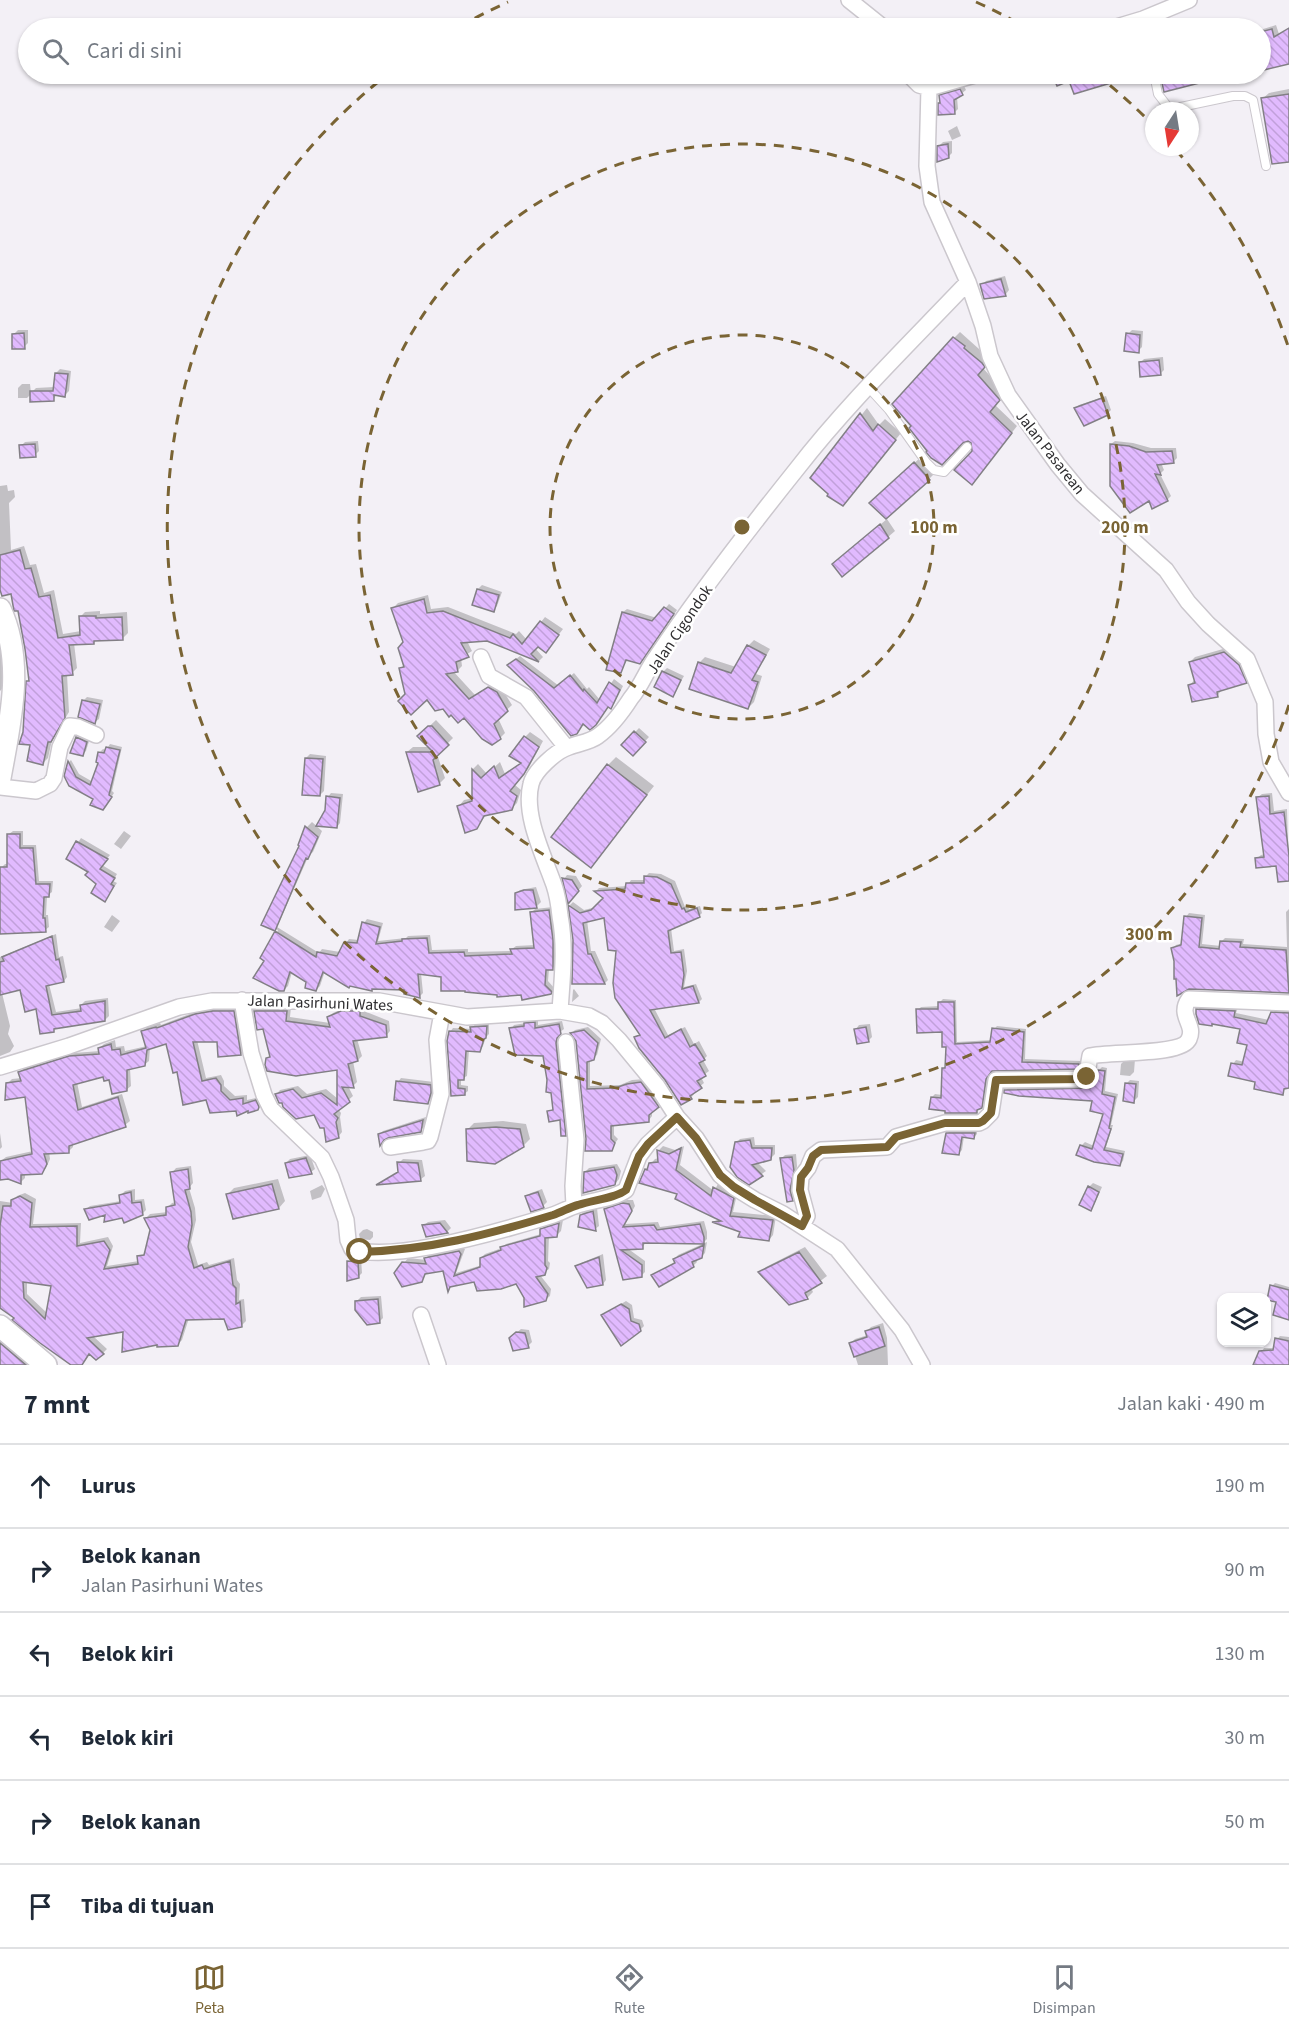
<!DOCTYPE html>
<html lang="id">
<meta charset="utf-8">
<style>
:root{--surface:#fff;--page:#f6f6f7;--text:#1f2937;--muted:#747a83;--line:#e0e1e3;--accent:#7a6434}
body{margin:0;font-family:"Source Sans 3",sans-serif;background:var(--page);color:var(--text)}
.controls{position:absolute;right:18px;bottom:18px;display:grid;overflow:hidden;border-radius:12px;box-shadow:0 2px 4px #0004}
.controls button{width:54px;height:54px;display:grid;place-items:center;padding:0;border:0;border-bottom:2px solid var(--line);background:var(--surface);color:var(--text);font:30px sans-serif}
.compass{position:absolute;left:1145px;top:102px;width:54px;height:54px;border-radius:50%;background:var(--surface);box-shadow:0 2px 4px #0004;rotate:192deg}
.stop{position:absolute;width:18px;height:18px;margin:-14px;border:4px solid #7a6434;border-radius:50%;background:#fff}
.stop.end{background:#7a6434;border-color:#fff;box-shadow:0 2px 6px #0008}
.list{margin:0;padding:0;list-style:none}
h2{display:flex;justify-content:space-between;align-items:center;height:78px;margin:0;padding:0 24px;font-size:26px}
h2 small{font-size:20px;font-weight:400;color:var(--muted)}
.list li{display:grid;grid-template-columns:39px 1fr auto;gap:18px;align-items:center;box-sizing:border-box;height:84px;padding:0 24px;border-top:2px solid var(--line)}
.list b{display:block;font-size:22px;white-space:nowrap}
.list p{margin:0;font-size:20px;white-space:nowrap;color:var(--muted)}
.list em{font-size:20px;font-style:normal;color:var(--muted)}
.icon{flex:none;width:33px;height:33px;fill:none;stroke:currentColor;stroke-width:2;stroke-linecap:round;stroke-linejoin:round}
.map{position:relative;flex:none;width:1289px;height:1365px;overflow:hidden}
.search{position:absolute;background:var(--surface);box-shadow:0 2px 4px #0004;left:18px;right:18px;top:18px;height:66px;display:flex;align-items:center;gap:15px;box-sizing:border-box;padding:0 21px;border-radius:33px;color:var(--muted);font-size:22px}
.sheet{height:582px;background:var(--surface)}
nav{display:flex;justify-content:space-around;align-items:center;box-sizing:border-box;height:84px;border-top:2px solid var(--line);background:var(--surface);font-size:16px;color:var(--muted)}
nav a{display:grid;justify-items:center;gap:3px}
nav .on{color:var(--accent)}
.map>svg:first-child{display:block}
</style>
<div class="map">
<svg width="1289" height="1365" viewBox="0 0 1289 1365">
<defs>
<pattern id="building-back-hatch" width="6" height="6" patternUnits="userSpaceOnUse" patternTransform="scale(1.5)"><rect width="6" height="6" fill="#e1bafe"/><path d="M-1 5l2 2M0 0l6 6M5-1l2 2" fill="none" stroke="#c1a0da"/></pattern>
</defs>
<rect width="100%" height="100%" fill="#f3f0f6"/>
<path fill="#0003" fill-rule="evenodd" d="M1231,18L1233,28H1162Z
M1276,25L1279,34L1289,28V61L1260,69V30Z
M1051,74H1116L1118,76L1113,81L1075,92L1070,79L1053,77Z
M1162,74H1244L1222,79L1221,76L1165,91Z
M964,86L966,90L957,97L958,109L954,113L941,102L940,96L944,92Z
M1289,89V160L1262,99L1269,93Z
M957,126L961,136L952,140L948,131Z
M952,141V153L948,157L939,146L943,142Z
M1005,276L1009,290L1006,294L985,297L982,285L986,281Z
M18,330H28V343L24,347L14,334Z
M1132,330L1143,331L1142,347L1138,351L1128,334Z
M960,332L988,357L990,360L983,368L1005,393L995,405L1017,426L978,477L954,338Z
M1163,357L1164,370L1160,374L1140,363L1144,359Z
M60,369L71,371L69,391L65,395L57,394L53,400L32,393L27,398H18V388L22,384H30L31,393L36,388L54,387L56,373Z
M1106,396L1111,410L1107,414L1076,408L1079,405Z
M867,408L879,425L885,419L901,433L849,498L812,478Z
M38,441L39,451L35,455L21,446L25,442Z
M1115,441L1133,443L1151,448H1176L1177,458L1173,462L1161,463L1164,470L1160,474L1171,496L1167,500L1111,444Z
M921,457L935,473L929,479L878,496Z
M7,485L8,491L14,490L15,497L9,503L11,550L24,546L30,565L36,564L44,593L54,590L63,634L81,631L80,617L85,612L100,611V614L127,612L128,633L123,638L97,639L93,643H74L77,668L72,673L67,674L69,712L52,740L48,758L43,763L24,732L28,681L30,679L19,610L12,592L0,584V486Z
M887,519L895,531L888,537L840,558Z
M482,585L502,592L497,606L493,610L474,604L478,589Z
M428,595L431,609L448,607L516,634L519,631L527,640L545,617L563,629L550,646L538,645L535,648L543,657L539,661L487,640L467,641L472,651L461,658L462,666L457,671H453L475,695L494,683L501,687L512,705L498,718L505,733L500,738L464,716L443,708L427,698L407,694L400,669L405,664L404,642L393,608L398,603Z
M669,604L677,610L644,659L640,663L628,659L620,671L608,669L623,612L627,609L657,618Z
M0,636L3,647L4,687L0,691Z
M754,640L770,649L756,674L762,676L754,702L748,708L699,663L705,657L736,667L748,646Z
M1230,647L1251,677L1246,682L1222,689L1218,695L1190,685L1195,679L1190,662L1195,657Z
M520,656L559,686L574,673L587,689L589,687L600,700L614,679L623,686L614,704L611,707L609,705L584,722L576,733L512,662Z
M667,668L684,676L673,695L663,672Z
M87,697L103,700L99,719L95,722L83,701Z
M436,720L453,738L437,754L445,778L439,784L407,752L413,747H430L419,736Z
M639,728L649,737L633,754L623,745Z
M530,732L543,741L528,769L515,785L521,790L517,803L511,809L487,814L476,828L459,806L464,800L474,798L473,769L478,764L487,774L500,762L505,774L522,762L525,737Z
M81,734L90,738L86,751L82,755L77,737Z
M110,744L122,747L112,791L114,793L106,805L70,785L69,762L71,760L79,774L93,782L99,762L100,752L103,749L106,750Z
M310,754L326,756L324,791L320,795L306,758Z
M616,757L654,786L591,866L608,765Z
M331,793L343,794L340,823L337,827L326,811L328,797Z
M1272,793L1274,811L1287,809L1289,880L1278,864L1257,858L1261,855L1265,854L1258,797L1262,794Z
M312,822L322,831L313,852L309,855L277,927L319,953L322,949L340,952L349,939L359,940L364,923L367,919L383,923L378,941L406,938L408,936L430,935L432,950L468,949V952L513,951L512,949L516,946L535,945L532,912L535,909L553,907L556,936V965L552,969H549L548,981L555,989L551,993L522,994L442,976L421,973L423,993L420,996L405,993V989L325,971L320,986L316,990L307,982L292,972L288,986L284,990L266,960L278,930L263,924L301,845L300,844L307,827Z
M13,831H23V845H36L39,881H53L52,892L47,896L46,915H48L49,927L45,930L0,933L1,868L5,864H9V834Z
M124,831L131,836L121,849L114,844Z
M81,838L110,855L102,865L117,874L113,881L117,883L105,900L90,871L68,858Z
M649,873L661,874L675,881L685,907L688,906L689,909L700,906L702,913L699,916L671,928L674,951L684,949L687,971L684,987L696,984L702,999L699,1002L654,1008L668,1035L685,1027L694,1044L699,1041L707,1056L703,1060L709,1071L701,1077L704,1083L693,1092L694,1094L691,1098L636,1038L640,1033L618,949L605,916L587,920L591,951H595L608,980L605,983H573L574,939L570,905L573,902L584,910L596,907L605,898L596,891L599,888L627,886L631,880H646V876Z
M567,875L576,876L582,886L572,898L564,879Z
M536,887L541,902L537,906L517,908L516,894L520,890Z
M1289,909V992L1189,988L1175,961L1172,949L1176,945L1183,943L1186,917L1189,913L1205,915L1202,944L1221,946V942L1225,938L1244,939L1243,944L1287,947L1286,912Z
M112,915L120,921L112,932L104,927Z
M56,934L59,957L63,956L67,977L64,981L49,984L56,1012L82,1008L81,1005L85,1001L108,998L109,1016L105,1020L56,1027L53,1030L21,989L2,993L10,1026L8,1034L14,1046L10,1052L0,1056V957Z
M574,989L579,996L572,1002L573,990Z
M943,999L956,1000L957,1042L992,1040L994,1029L997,1026L1026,1029L1025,1059L1081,1061L1080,1065L1077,1068L992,1070L989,1074L984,1104L976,1112L932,1097L935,1094L942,1095L943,1069L946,1066L947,1046L944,1031L918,1010L921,1007L940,1006V1002Z
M1201,1006L1238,1007L1236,1013L1269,1020L1276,1009L1289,1010V1087H1286L1282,1093L1257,1081L1233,1064L1236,1060L1245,1062L1249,1044L1242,1027L1198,1010Z
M218,1007H238L245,1049L241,1054L219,1055L218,1040H197L206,1078L221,1075L224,1081V1086L235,1096L247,1095V1100L260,1097L262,1104L257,1109H237L207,1098L178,1070L167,1042L150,1047L149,1061L144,1065L130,1068L131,1086L126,1090L105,1076L77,1082L82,1107L122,1094L130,1121L125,1125L73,1143V1147L69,1151L49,1152L50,1159L46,1168L42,1173H25V1178L21,1182L1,1161L6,1157L33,1151L26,1096L8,1083L12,1079L22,1078L20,1072L24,1068L74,1053L100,1051V1048L104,1044L115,1040L116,1047L124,1046L125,1051L147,1046L143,1031L147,1027L160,1023L161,1025L200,1010Z
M259,1007H291L290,1017L330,1023L329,1018L333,1013L346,1007H364V1011L389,1021L390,1031L386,1036L357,1039L362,1056L358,1060L353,1061L357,1082L353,1086H348L353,1096L338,1109L341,1113L340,1117L342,1132L338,1137L325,1127L315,1113L276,1095L280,1090L298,1086L307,1094L326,1089L338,1099V1069L267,1059L272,1055L264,1028L255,1011Z
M529,1020H538V1025L562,1021L564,1029L560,1032L559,1038L569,1131L565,1134L561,1118L549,1112L554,1108L553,1091L548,1080L544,1055L511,1029L514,1025L526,1023Z
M489,1023V1034L486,1037L483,1046L480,1050H469L467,1076L461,1079V1085L468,1086V1091L464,1094H452L450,1032L453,1028L472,1029L475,1024Z
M870,1024L872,1037L868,1041L856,1029L859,1025Z
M588,1027L601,1039L597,1055L590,1060V1086L620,1085L632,1080L645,1079L662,1102L652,1111V1116L649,1120L614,1124V1135L618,1139L611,1149L587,1139L577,1040L572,1033L575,1030Z
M1135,1059L1134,1072L1130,1076L1120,1075L1121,1064L1125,1060Z
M1102,1067L1107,1068L1105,1091L1118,1094L1111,1125H1113L1106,1147L1125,1151L1123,1161L1120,1164L1081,1146L1085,1142L1094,1146L1105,1113L1094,1099L1006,1090L1009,1087L1091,1086L1096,1083L1099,1070Z
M401,1078L434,1082L432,1098L428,1102L398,1082Z
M1130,1080L1139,1081L1138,1097L1134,1101L1126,1084Z
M426,1117L424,1127L420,1131L386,1137L381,1143L379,1135L383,1131Z
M503,1121L526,1124L530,1139L524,1145L467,1130L474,1123Z
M951,1130H977V1134L974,1137L964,1136L962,1150L959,1153L947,1134Z
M0,1133L2,1147L0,1149Z
M754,1137L755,1145H775V1154L771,1158L757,1162L766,1171L749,1183L736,1143L740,1139Z
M663,1146L675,1150L684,1146L680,1165L714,1191L718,1184L737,1194L733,1212L776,1216L773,1235L769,1240L715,1222L719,1218L679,1193L646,1169L655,1159L659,1158L658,1151Z
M796,1154L797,1166L794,1185L796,1196L792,1200L781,1159L785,1155Z
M310,1155L315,1169L311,1172L286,1163L290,1159Z
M403,1159L422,1160L425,1176L421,1179L380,1183L400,1171L399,1163Z
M617,1164L621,1171L619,1179L615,1184L585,1172L589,1168Z
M191,1166L193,1183L189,1188L195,1208L196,1220L191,1242L198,1265L207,1262L209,1265L234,1258L237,1280L240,1284L239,1300L244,1299L246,1321L241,1326L225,1317L189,1318L182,1340L177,1345L124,1331L93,1336L107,1349L103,1353H90L82,1365H74L0,1306V1201L13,1203L17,1196L25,1193L36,1199L33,1224L81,1223L80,1243L108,1237L113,1246L107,1266L139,1261V1257L147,1252L151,1230L146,1218L150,1214L168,1212V1207L172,1203L176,1202L172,1173L176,1168ZM27,1281L53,1285L47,1313L27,1294Z
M278,1179L285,1201L279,1208L227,1195L234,1188Z
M1093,1183L1102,1187L1094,1205L1090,1209L1089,1187Z
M322,1185L325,1189L321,1197L312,1200L310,1191Z
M135,1189V1200L144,1199L146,1210L142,1214L123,1217L86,1209L90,1206L121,1201V1195L125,1191Z
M542,1189L547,1202L543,1206L527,1197L531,1193Z
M627,1200H633L635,1206L625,1224L658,1222L660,1227L704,1221L707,1232V1239L703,1243L646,1242L642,1248H627L645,1261V1272L641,1276L624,1278L605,1209L609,1205Z
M597,1208L599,1226L595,1229L581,1215L585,1211Z
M445,1220L451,1228L447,1232L427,1236L424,1225L428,1222Z
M563,1220L561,1231L557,1235L549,1236L548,1261L550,1263L549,1269L540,1275L551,1289L550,1296L545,1300L526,1298L517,1282L475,1280L452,1286L449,1289L444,1269L427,1272L422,1281L404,1263L408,1258L427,1260L426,1258L430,1254L463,1248L465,1249L456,1273L482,1265L481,1258L485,1254L502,1248L506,1244L541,1234V1230L545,1226Z
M367,1229L373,1232V1237L370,1240L360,1239L359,1234L363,1230Z
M707,1242L705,1253L701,1257L696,1259L697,1262L693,1266L652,1276L676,1261L675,1259L678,1255Z
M805,1247L827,1276L811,1288L813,1292L807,1298L761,1272L766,1267Z
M603,1254L606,1280L603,1284L577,1267L581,1263Z
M352,1258H361L362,1273L358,1277L348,1262Z
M1275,1283L1289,1287V1318L1278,1301L1272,1286Z
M381,1296L383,1318L379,1322L357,1301L361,1297Z
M626,1301L632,1305L634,1318L642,1320L644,1326L640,1330L603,1315Z
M883,1323L887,1338L888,1365H858L851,1343L855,1339L868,1335L867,1331L871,1327Z
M521,1329L529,1330L532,1342L528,1346L515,1334Z
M1280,1336L1289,1337V1365H1254L1264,1348H1275L1277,1339Z
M0,1338L35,1365H0Z"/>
<path fill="url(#building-back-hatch)" stroke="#827f85" stroke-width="1.5" fill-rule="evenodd" d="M1289,28V64L1260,71V32L1272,29L1274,37Z
M1052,74H1108L1114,82L1074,94L1069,81L1057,86Z
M1160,74H1222L1223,77L1164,92Z
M960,89L963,95L954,100L955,114L938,115V103H940L939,95Z
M1289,94V162L1272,164L1261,98Z
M948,144L949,158L937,162V146Z
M1001,279L1006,296L984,299L980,284Z
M24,333L25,349H12V334Z
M1126,333L1140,335L1139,353L1124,351Z
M953,337L965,346L964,348L982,363L985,367L978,375L1000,400L990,412L1012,433L972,485L954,470L972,451L971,443L968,441L963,443L942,465L931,458L926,452L927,451L909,428L911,426L892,404Z
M1159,360L1161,375L1140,377L1139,362Z
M55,373L68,374L65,397L54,395V401L30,402V391H53Z
M1102,398L1108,415L1084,426L1074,408Z
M860,413L873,431L878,424L896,440L843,506L827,496L828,494L810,478Z
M35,444L36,457L20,458L19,445Z
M1110,444L1129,446L1146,452L1172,451L1174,463L1157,465L1161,475L1155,474L1168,501L1152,509L1149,501L1130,513L1110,486Z
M914,462L930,480L886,519L869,503Z
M880,524L889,538L842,577L832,564Z
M20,550L25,569L31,568L39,597L50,595L58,638L80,635L79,616H96V618L122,617L123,640L94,641V644L69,645L73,675L62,676L65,718L51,742H48L43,765L27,761L30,745L19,744L23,732L26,681H29L25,649L18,611H14L11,594L2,596L0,590V555Z
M477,589L499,595L494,612L472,605Z
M424,599L427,613L443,611L510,638L513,634L522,644L540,621L559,635L546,653L538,647L531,654L539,662L487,641L461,643L469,657L456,662L458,672L446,674L469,699L488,687L497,692L508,711L494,724L501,739L492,745L482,739L464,718L458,723L451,715L449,717L443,709L435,711L427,700L411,715L398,701L405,694L399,668L404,667L398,648L403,642L391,608Z
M664,607L674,614L640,664L626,660L621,673L606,670L622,612L652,621Z
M747,645L766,655L752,680L758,682L748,709L689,689L698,662L731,673Z
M1224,652L1239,665L1247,683L1217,692L1218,697L1192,702L1188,685L1195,683L1189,662Z
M516,659L554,688L570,675L583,691L584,689L597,703L609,682L620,690L611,709L608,707L596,725L590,730L583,724L577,734L571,736L534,691L507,665Z
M662,671L681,680L673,697L654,687Z
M82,700L100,704L95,724L78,717Z
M428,726H432L449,745L433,760L440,785L418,792L406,752H433L417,736Z
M634,731L646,742L633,756L621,745Z
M524,736L539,747L524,774L510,791L517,796L512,810L484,816L477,829L465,833L457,806L472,801V769L481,778L494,766L499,778L521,763L509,756Z
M76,737L87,742L83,756L70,753Z
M106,747L120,750L109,795L112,797L103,810L90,805L93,799L69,786L64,776L68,761L76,777L90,785L98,763L96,762L98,752L104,753Z
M305,758L323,759L320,796L302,795Z
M607,764L647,795L591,868L551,837Z
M326,796L340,798L337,828L316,826L325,810Z
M1269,796L1270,814L1284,812L1289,856V881L1278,882L1276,866L1256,868L1255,858L1264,857L1256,797Z
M305,826L318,837L308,859L306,858L275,931L261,925L299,846L298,845Z
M7,834H20V848H33L36,884H50L49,897H44L43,918H45L46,932L0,934V867H7Z
M76,841L108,859L100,869L115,878L111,884L114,886L105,902L91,893L96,884L85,875L88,872L66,859Z
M644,876L657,877L671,884L682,909L684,908L686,912L697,908L700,917L668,931L671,953L681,952L684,975L682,989L693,986L699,1003L650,1010L665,1038L681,1029L690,1047L695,1044L705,1060L699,1063L706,1076L697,1081L702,1088L690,1096L692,1099L681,1105L665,1080L639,1048L634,1037L640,1035L615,998L613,983L616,951L608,950L604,918L583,923L588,954H591L605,984H572L573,940L568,905L580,913L591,910L603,898L594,891L625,889L626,883H644Z
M562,878L572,880L579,891L568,904Z
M524,890H533L537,908L515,910V893Z
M549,910L553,940V970H546L545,985L552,992L551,994L522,1000L521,995L497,997V995L465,992V991H441V977L418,974L420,998L404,994V990L372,989V991L350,986L349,988L323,972L316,991L305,988L306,982L290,972L284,991H279L253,978L264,961L260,958L275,931L316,957L317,952L337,956L344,942L357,943L362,922L380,927L376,944L402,941V939L427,938L429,953L464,952L465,956L512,954L510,949L534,948L530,912Z
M1184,916L1202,918L1199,947L1219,949L1220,941L1241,942L1240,947L1286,950L1289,993L1189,989L1177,996L1176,979H1174V961L1171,948L1181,945Z
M52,936L56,960L59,959L64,982L46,986L52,1015L81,1011L80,1005L105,1001V1021L54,1029V1032L40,1034L36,1009L25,1012L20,990L0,995V962L4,961L2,957Z
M938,1002H954L955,1044L990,1042L992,1028L1024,1032L1022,1062L1079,1064L1078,1069L992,1071L986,1079L982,1108L977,1110V1113H945V1111L929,1109L931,1097L941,1098L942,1068H945L946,1047H942V1032L917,1033L916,1009H938Z
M1196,1009L1235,1011L1234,1017L1266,1024L1271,1012L1289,1013V1088L1284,1089L1283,1095L1254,1089L1255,1082L1228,1076L1231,1063L1242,1065L1247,1045L1237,1043L1240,1029L1212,1024V1026L1199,1024L1196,1014Z
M213,1011H234L241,1055L218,1057L217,1042H193L202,1081L216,1078L221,1085V1091L230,1100L243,1098V1104L256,1100L259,1107L258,1110L248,1113V1111L237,1116L236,1111L210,1113L206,1100L183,1105L177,1072L173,1073L166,1044L147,1050L145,1066L127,1070V1091L112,1094L109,1080L104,1081L103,1077L73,1085L78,1110L118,1097L126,1127L69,1146V1153L44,1154L47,1164L42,1174L21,1175V1184L8,1179L0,1180V1161L32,1154L25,1097L5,1100L6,1083L21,1081L18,1072L69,1056L99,1054L98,1048L111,1044L112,1050L120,1049L121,1055L146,1048L141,1031L156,1027L157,1028L195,1014Z
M254,1011H287L286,1021L330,1027L327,1017L341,1011H360V1016L386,1025L387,1037L353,1041L358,1061L348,1064L354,1088L342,1087L350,1102L334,1114L338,1118L336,1122L339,1138L326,1142L324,1128H320L314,1115L296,1119L283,1107L282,1103H279L275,1094L293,1089L302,1098L321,1093L337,1105V1070L296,1076L267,1071L265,1065L266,1058L270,1057L263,1029L257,1030Z
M535,1022V1028L559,1024L561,1034L557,1038L556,1043L566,1136H561L560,1120L549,1122L547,1111L553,1110L551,1093L546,1092L547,1080L543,1056L515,1055L509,1028L524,1026V1023Z
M487,1026L486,1038L484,1039L480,1052L466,1051L464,1080H458V1088L465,1089V1095L451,1096L447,1041L449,1031L471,1032L470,1027Z
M866,1027L869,1042L857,1044L854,1029Z
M584,1030L598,1043L594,1060L587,1062V1089L615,1088L627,1084L641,1082L659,1107L649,1115V1122L611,1126V1139L615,1143L612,1151H585L586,1139L576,1041L570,1033Z
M1098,1070L1105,1071L1102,1094L1115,1097L1109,1128L1111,1129L1104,1150L1123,1154L1120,1166L1094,1162L1076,1155L1080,1145L1092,1149L1103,1114L1090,1111L1092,1101L1019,1096L1004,1093V1090L1090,1088L1095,1081Z
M396,1081L431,1085V1093L428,1104L394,1100Z
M1125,1083L1136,1084L1134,1103L1123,1101Z
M423,1120L421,1132L388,1138L384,1140L380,1146L378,1134Z
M496,1127L520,1129L524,1147L495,1164L467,1161L466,1129Z
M946,1133H975L974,1139L962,1137L959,1155L942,1153Z
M750,1140L752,1148H772L771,1160L752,1165L763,1176L749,1185L737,1177L730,1167L735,1142Z
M681,1148L676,1170L711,1196L713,1187L734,1198L730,1216L773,1220L769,1241L738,1237L740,1232L712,1222L721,1221L675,1199L677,1194L639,1183L645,1169L647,1170L649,1163L658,1162L657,1150L669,1154Z
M792,1157L794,1171L790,1190L793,1201L787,1202L780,1158Z
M306,1158L312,1174L289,1178L285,1163Z
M397,1162L418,1163L421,1181L376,1185L398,1172Z
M614,1167L617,1175L615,1185L583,1193L584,1172Z
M188,1169L190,1189L185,1190L191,1212L192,1225L188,1247L194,1268L202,1265L204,1269L230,1261L233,1285L236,1288V1304L240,1302L242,1327L228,1330L224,1319L186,1320L178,1346L157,1347V1345L122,1352L123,1332L87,1338L104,1354L96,1360L89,1354L82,1365H71L40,1343L12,1320L14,1318L0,1308V1226L3,1206H11V1200L20,1196L32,1203L30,1227L77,1226V1246L104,1241L110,1250L104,1269L138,1264L137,1256L144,1255L150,1230L144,1218L166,1215V1207L175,1205L170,1172ZM23,1282L51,1286L45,1319L24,1298Z
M272,1184L279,1209L233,1219L226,1194Z
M1088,1186L1099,1192L1091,1211L1079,1205Z
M131,1192L132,1203L141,1202L143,1215L124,1223L122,1218L104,1222L105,1215L89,1220L84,1209L120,1203L119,1195Z
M538,1192L544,1208L531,1212L525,1196Z
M622,1203L629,1204L632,1211L623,1227L654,1225L657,1230L700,1224L704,1237V1244L643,1243V1249L621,1250L642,1265V1277L623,1280L604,1209Z
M593,1211L596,1231L578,1227L580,1215Z
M440,1223L448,1233L426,1237L422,1225Z
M559,1223L557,1237L545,1238V1265L547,1268L545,1275L536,1277L548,1294L546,1301L524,1307V1298L516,1284L501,1289L477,1291L474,1282L450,1287L448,1292L443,1271L425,1274L422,1282L402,1287L394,1273L402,1262L426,1264L424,1258L459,1251L461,1254L454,1276L480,1267V1258L501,1250L500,1247L540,1236V1229Z
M704,1245L702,1258L692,1262L694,1267L659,1287L651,1275L675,1263L673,1259Z
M799,1252L822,1283L805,1293L808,1299L789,1305L758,1272Z
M599,1257L603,1285L587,1288L575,1266Z
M347,1261L358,1262L359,1278L347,1281Z
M1270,1285L1289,1290V1320L1273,1315L1276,1302L1267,1300Z
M378,1299L380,1323L367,1325L355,1310V1301Z
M621,1304L629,1309L631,1321L639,1324L641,1331L621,1346L601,1315Z
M879,1327L885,1346L854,1357L849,1343L867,1337L865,1331Z
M516,1332L525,1333L529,1348L513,1351L509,1338Z
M1275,1338L1289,1341V1365H1253L1259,1351L1273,1350Z
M0,1343L26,1365H0Z"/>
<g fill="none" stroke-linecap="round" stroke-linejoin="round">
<g stroke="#cbc7cd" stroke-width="10">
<path id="lane" d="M1154,74L1158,94L1168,107L1176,108L1233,96H1245L1253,100L1266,166
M868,387L889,410L926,462L934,470L944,472L967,447"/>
</g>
<g stroke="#cbc7cd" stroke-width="18">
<path id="street" d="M849,0L884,28
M1113,28L1143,19L1189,0
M908,74L919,85L929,88
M929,88L927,166L932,202L968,282L983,326L990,356L1008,395L1058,465L1082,494L1166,570L1188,602L1208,624L1247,659L1265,702L1266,734L1271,762L1289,793
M929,88L978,74
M481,657L489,676L526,697L566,747
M0,787L36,791L50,784L54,778L60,747L70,726L78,727L96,735
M242,1000L251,1053L264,1095L271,1109L322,1158L331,1177L346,1220L348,1240L352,1249C395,1263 508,1229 553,1215C562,1212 570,1207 578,1205C593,1200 614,1199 626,1190L639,1156L648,1144L677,1117
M560,1011C562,979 566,948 560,916C559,906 557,894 554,885C544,856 523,815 531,784C534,771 556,751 569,747C579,743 590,742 598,736C612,726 622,712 631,698C642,685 647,669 657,656C700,592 748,530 796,470C847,404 910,343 968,282
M566,1042L576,1140L573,1186L574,1206
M0,1067L69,1046L179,1007L212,1001H379L467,1017L560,1011L589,1016L602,1023L619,1040L657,1086L677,1117L696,1138L720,1175L734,1187L755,1200L783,1214L837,1249L902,1330L922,1365
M390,1147L423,1142L428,1141L430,1137L441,1094L437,1040L442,1013
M802,1226L807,1216L800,1190L801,1177L808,1168L813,1156L821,1150L887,1147L896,1137L945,1123H979L983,1121L991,1113L996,1080L1086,1079L1090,1056C1109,1051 1182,1056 1189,1039C1196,1024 1177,1016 1189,999L1289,1003
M421,1315L438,1365"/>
</g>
<g stroke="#cbc7cd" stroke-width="24">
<path id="secondary" d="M0,609C25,662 10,723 0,778
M0,1326L46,1365"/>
</g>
<use href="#lane" stroke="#fff" stroke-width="8"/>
<use href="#street" stroke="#fff" stroke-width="15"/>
<use href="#secondary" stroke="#fff" stroke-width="21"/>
</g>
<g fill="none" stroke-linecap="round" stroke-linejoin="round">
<path stroke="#7a6434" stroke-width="8" d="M360,1252C429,1250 487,1235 553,1215C562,1212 570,1207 578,1205C592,1200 616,1198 626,1190L639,1156L648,1144L677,1117L696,1138L720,1175L734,1187L755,1200L802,1226L807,1216L800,1190L801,1177L808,1168L813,1156L821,1150L887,1147L896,1137L945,1123H979L983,1121L991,1113L996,1080L1083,1079L1087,1077"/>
</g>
<g fill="none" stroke="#7a6434" stroke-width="3" stroke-dasharray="10 8">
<circle cx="742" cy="527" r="192"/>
<circle cx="742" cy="527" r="383"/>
<path d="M1289 705A575 575 0 1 1 388 74M459 27A575 575 0 0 1 508 2M976 2A575 575 0 0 1 1025 27M1096 74A575 575 0 0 1 1152 124M1176 150A575 575 0 0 1 1289 349"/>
</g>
<g text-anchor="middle" stroke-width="5" stroke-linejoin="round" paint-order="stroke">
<g font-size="16" fill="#2e2d2f" stroke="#fff">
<text transform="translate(1051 452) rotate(52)" y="6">Jalan Pasarean</text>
<text transform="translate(679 629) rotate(-56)" y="6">Jalan Cigondok</text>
<text transform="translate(320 1002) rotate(2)" y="6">Jalan Pasirhuni Wates</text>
</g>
</g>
<circle cx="742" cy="527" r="9" fill="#7a6434" stroke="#fff" stroke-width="3"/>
<g font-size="18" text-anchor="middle" font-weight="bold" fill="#7a6434" stroke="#fff" stroke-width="5" stroke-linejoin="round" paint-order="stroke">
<text x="934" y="533">100 m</text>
<text x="1125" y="533">200 m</text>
<text x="1149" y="940">300 m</text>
</g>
</svg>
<div class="controls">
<button><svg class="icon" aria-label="layers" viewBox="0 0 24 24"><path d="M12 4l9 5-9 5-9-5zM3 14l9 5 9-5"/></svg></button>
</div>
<svg class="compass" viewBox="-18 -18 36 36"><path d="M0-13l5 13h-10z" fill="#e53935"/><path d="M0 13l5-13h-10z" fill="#747a83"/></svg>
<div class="stop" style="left:360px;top:1252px"></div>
<div class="stop end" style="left:1087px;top:1077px"></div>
<div class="search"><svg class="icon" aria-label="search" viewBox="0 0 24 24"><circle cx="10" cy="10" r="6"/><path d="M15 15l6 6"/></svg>Cari di sini</div>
</div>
<section class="sheet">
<h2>7 mnt<small>Jalan kaki · 490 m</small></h2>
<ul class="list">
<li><svg class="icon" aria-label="ahead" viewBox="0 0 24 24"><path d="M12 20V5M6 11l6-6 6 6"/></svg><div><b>Lurus</b></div><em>190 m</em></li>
<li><svg class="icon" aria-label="right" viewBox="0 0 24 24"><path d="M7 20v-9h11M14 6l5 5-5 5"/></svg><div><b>Belok kanan</b><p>Jalan Pasirhuni Wates</p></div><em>90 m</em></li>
<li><svg class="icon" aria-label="left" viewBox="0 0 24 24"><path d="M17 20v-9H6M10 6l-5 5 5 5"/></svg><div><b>Belok kiri</b></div><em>130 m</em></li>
<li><svg class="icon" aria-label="left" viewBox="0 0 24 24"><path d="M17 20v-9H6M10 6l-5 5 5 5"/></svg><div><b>Belok kiri</b></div><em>30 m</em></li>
<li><svg class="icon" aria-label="right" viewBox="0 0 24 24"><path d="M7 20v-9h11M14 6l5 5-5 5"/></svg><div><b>Belok kanan</b></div><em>50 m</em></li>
<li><svg class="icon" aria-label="arrive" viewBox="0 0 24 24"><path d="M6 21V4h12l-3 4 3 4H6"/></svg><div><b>Tiba di tujuan</b></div></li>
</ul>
</section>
<nav>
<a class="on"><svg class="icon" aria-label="map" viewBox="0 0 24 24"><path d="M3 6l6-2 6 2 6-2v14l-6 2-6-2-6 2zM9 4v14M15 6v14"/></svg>Peta</a>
<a><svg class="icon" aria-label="directions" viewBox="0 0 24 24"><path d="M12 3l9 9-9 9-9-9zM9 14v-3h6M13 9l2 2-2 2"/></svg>Rute</a>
<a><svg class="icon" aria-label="saved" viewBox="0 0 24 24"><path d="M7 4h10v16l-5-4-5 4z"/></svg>Disimpan</a>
</nav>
